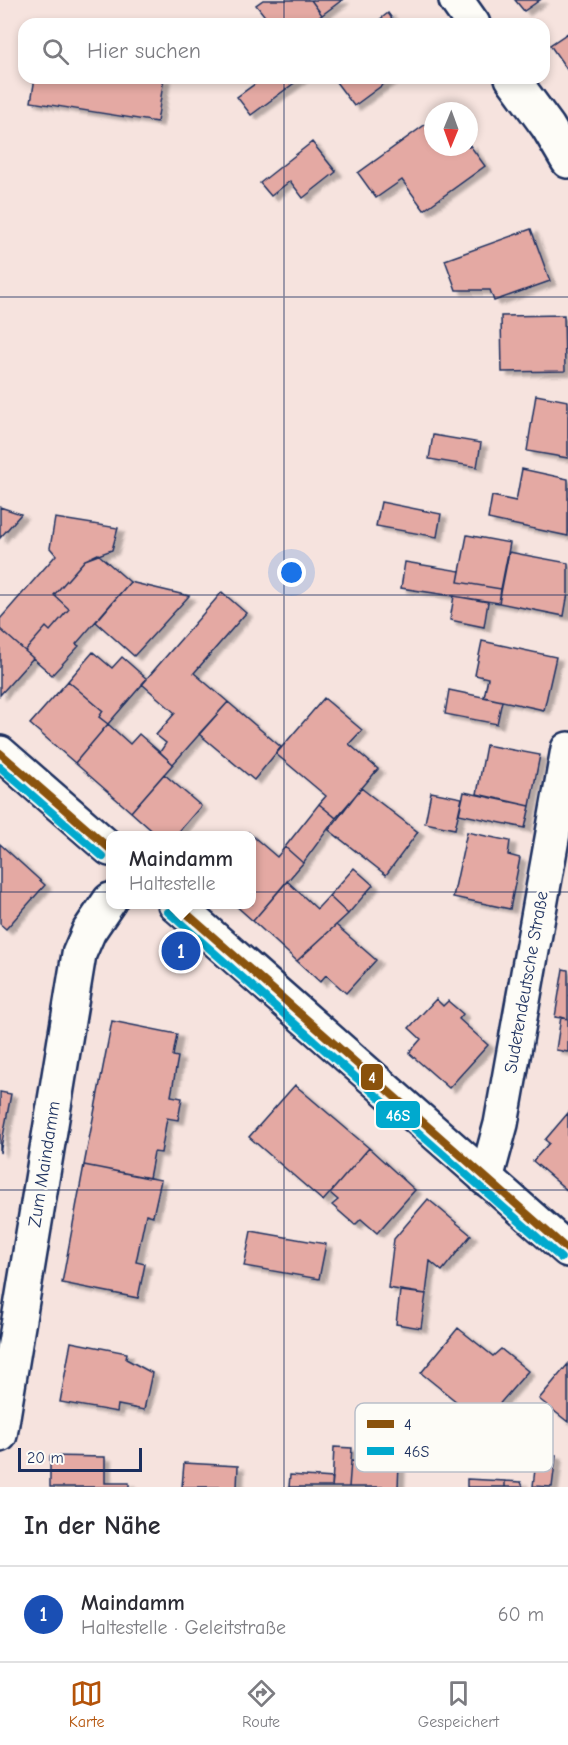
<!DOCTYPE html>
<html lang="de">
<meta charset="utf-8">
<style>
:root{--surface:#fff;--page:#f2f2f3;--text:#2b2b33;--muted:#7c7c81;--line:#e1e1e2;--accent:#b45309}
body{margin:0;font-family:"Comic Neue",sans-serif;background:var(--page);color:var(--text)}
.compass{position:absolute;left:424px;top:102px;width:54px;height:54px;border-radius:50%;background:var(--surface);box-shadow:0 3px 9px #0003;rotate:181deg}
.scale{position:absolute;left:18px;bottom:15px;width:124px;box-sizing:border-box;padding-left:6px;border:3px solid #1b2f5e;border-top:0;font-size:16px;line-height:21px;white-space:nowrap;color:#1b2f5e;-webkit-text-stroke:4px #fdfcf7;paint-order:stroke}
.you{position:absolute;left:292px;top:573px;width:21px;height:21px;margin:-15px;border:4px solid #fff;border-radius:50%;background:#1a73e8;box-shadow:0 0 0 9px #1a73e833}
.badge{display:grid;place-items:center;width:39px;height:39px;border-radius:50%;background:var(--accent);color:#fff;font-size:20px;font-weight:700}
.pin{position:absolute;translate:-50% -50%;border:3px solid #fff;box-shadow:0 2px 6px #0006}
.popup{position:absolute;left:106px;top:831px;width:150px;height:78px;box-sizing:border-box;display:grid;place-content:center;border-radius:12px;background:var(--surface);filter:drop-shadow(0 2px 4px #0005);font-size:20px;white-space:nowrap;color:var(--muted)}
.popup b{font-size:22px;color:var(--text)}
.popup::after{content:'';position:absolute;left:50%;top:100%;margin-left:-12px;border:12px solid transparent;border-top-color:var(--surface)}
.list{margin:0;padding:0;list-style:none}
h2{display:flex;justify-content:space-between;align-items:center;height:78px;margin:0;padding:0 24px;font-size:26px}
h2 small{font-size:20px;font-weight:400;color:var(--muted)}
.list li{display:grid;grid-template-columns:39px 1fr auto;gap:18px;align-items:center;box-sizing:border-box;height:96px;padding:0 24px;border-top:2px solid var(--line)}
.list b{display:block;font-size:22px;white-space:nowrap}
.list p{margin:0;font-size:20px;white-space:nowrap;color:var(--muted)}
.list em{font-size:20px;font-style:normal;color:var(--muted)}
.icon{flex:none;width:33px;height:33px;fill:none;stroke:currentColor;stroke-width:2;stroke-linecap:round;stroke-linejoin:round}
.map{position:relative;flex:none;width:568px;height:1487px;overflow:hidden}
.search{position:absolute;background:var(--surface);box-shadow:0 3px 9px #0003;left:18px;right:18px;top:18px;height:66px;display:flex;align-items:center;gap:15px;box-sizing:border-box;padding:0 21px;border-radius:18px;color:var(--muted);font-size:22px}
.sheet{height:174px;background:var(--surface)}
nav{display:flex;justify-content:space-around;align-items:center;box-sizing:border-box;height:84px;border-top:2px solid var(--line);background:var(--surface);font-size:16px;color:var(--muted)}
nav a{display:grid;justify-items:center;gap:3px}
nav .on{color:var(--accent)}
.map>svg:first-child{display:block}
</style>
<div class="map">
<svg width="568" height="1487" viewBox="0 0 568 1487">
<defs>
<filter id="shadow"><feDropShadow dx="6" dy="4" stdDeviation="1.5" flood-color="#0004"/></filter>
</defs>
<rect width="100%" height="100%" fill="#f6e3de"/>
<filter id="ink" filterUnits="userSpaceOnUse"><feTurbulence type="fractalNoise" baseFrequency=".0167" numOctaves="2"/><feDisplacementMap in="SourceGraphic" scale="12" xChannelSelector="R" yChannelSelector="G"/><feConvolveMatrix kernelMatrix="1 2 1 2 8 2 1 2 1" color-interpolation-filters="sRGB"/></filter>
<g filter="url(#ink)">
<path fill="#e4a9a3" stroke="#1b2f5e" stroke-width="1.5" filter="url(#shadow)" d="M263,0H311L322,15L310,24H271L256,5Z
M311,0H342L322,15Z
M515,0H540L524,11Z
M388,13L396,24H374Z
M568,33V71L550,45Z
M35,78H164L157,122L31,102Z
M263,78H301L251,115L237,97Z
M333,78H392L354,106Z
M433,119V147H469V144L485,166L424,210L402,180L376,198L358,173Z
M312,142L336,172L303,198L290,181L271,196L260,183Z
M531,229L550,281L494,301L490,290H456L445,260Z
M564,315L565,371L502,372L501,316Z
M536,395L568,401V458L527,451Z
M433,435L481,443L477,467L429,459Z
M522,469L568,479V536L488,519L492,496L516,501Z
M381,502L441,514L437,537L376,526Z
M0,507L21,514L0,538Z
M55,518L118,528L112,550L85,560L54,595L69,609L50,631L46,627L25,651L0,629V619L56,555L50,548Z
M467,535L510,543L501,589L458,582Z
M509,552L568,563V593L564,616L499,603Z
M98,554L130,582L76,644L79,646L52,675L25,651L46,627L50,631L69,609L54,595L85,560Z
M405,562L460,571L458,582L501,589L499,603L401,588Z
M130,582L189,596L134,656L96,622Z
M222,592L246,613L194,673L228,702L173,764L160,752L166,743L156,735L175,713L142,684Z
M454,596L488,602L484,627L450,620Z
M0,629L33,658L0,695Z
M482,641L556,657L544,710L484,697L488,678L475,675Z
M93,652L112,668L122,657L147,679L108,724L99,717L103,711L68,681Z
M68,681L103,711L99,717L108,724L75,763L30,724Z
M449,690L502,701L497,724L445,714Z
M324,698L362,730L349,744L378,769L336,818L319,804L326,796L276,754Z
M228,702L281,747L254,780L199,734Z
M108,724L130,744L139,734L173,764L131,812L75,763Z
M486,745L540,755L530,806L477,794Z
M164,774L201,806L175,836H158L131,812Z
M361,788L418,832L386,875L329,830Z
M431,792L462,798L455,829L425,823Z
M464,792L530,806L525,828L459,814Z
M319,804L336,818L303,863L285,847Z
M248,832L277,857L285,847L303,863L253,921L234,904H252V836H245Z
M467,832L510,841L508,855L520,858L510,909L453,897Z
M0,844L45,885L6,929L0,924Z
M354,868L373,885L348,914L329,896Z
M287,881L317,909L329,896L348,914L297,961L253,921Z
M336,925L376,960L346,993L326,975L320,982L297,961Z
M563,969L568,970V1019L555,1017Z
M436,999L443,1006L448,1001L463,1014L459,1019L488,1045L449,1088L409,1053L421,1039L409,1028Z
M561,1017L568,1019V1052L556,1050Z
M112,1021L177,1034L173,1056L178,1057L171,1096L182,1098L178,1120L167,1118L161,1153L154,1152L149,1178L84,1165Z
M295,1085L369,1148L323,1201L249,1137Z
M0,1092L11,1094L0,1153Z
M568,1113V1191L533,1161L549,1143L545,1140Z
M369,1148L415,1190L377,1233L361,1219L355,1225L332,1205L338,1200L330,1193Z
M84,1165L161,1180L153,1216L146,1214L136,1262L145,1264L138,1298L62,1283Z
M428,1199L471,1235L442,1271L430,1261L426,1294L388,1288L394,1239Z
M251,1231L326,1244L319,1279L244,1266Z
M400,1291L426,1294L421,1328L396,1324Z
M458,1328L493,1356L501,1349L528,1371L483,1423L421,1373Z
M71,1342L127,1353L126,1359L152,1373L144,1410L118,1405L117,1412L60,1402Z
M568,1364V1422L539,1399Z
M334,1447L352,1448L349,1487H332Z
M537,1453L556,1455L552,1487L533,1486Z
M50,1456L105,1457V1483H129V1487H50Z
M351,1461L399,1464L398,1487H349Z
M184,1463L238,1466L237,1487H182Z
M290,1475L333,1478L332,1487H289Z
M467,1479L505,1481V1487H467Z
M505,1481L521,1482L523,1487H505Z"/>
<g fill="none" stroke-linecap="round" stroke-linejoin="round">
<g stroke="#1b2f5e" stroke-width="38">
<path id="minor" d="M456,0L473,24
M512,78L548,127L568,161
M486,1179L501,1124L568,749
M0,1435L79,954L89,931L110,900"/>
</g>
<g stroke="#1b2f5e" stroke-width="38">
<path id="secondary" d="M0,753L110,849
M175,904L568,1250"/>
</g>
<use href="#minor" stroke="#fdfcf7" stroke-width="33"/>
<use href="#secondary" stroke="#fdfcf7" stroke-width="33"/>
<g stroke="#fdfcf7" stroke-width="12">
<path id="bus-1" d="M0,753L110,849
M176,904L568,1250"/>
</g>
<g stroke="#fdfcf7" stroke-width="12">
<path id="bus-2" d="M0,767L103,857
M168,912L561,1258"/>
</g>
<use href="#bus-1" stroke="#8a520c" stroke-width="8"/>
<use href="#bus-2" stroke="#00a9ce" stroke-width="8"/>
</g>
</g>
<path fill="none" stroke="#1b2f5e" stroke-width="1.5" stroke-opacity="0.55" d="M284,0V24M284,78V1487M0,297H568M0,595H568M0,892H568M0,1190H568"/>
<g text-anchor="middle" stroke-width="5" stroke-linejoin="round" paint-order="stroke">
<g font-size="18" fill="#1b2f5e" stroke="#fdfcf7">
<text transform="translate(526 982) rotate(-80)" y="6">Sudetendeutsche Straße</text>
<text transform="translate(44 1164) rotate(-81)" y="6">Zum Maindamm</text>
</g>
</g>
<rect x="355" y="1403" width="198" height="69" rx="9" fill="#fdfcf7" stroke="#b9bec9" stroke-width="1.5"/>
<rect x="367" y="1420" width="27" height="8" fill="#8a520c"/>
<rect x="367" y="1447" width="27" height="8" fill="#00a9ce"/>
<g font-size="16" fill="#1b2f5e">
<text x="404" y="1430">4</text>
<text x="404" y="1457">46S</text>
</g>
<g stroke="#fdfcf7" stroke-width="2">
<rect x="360" y="1063" width="24" height="28" rx="6" fill="#8a520c"/>
<rect x="375" y="1100" width="46" height="29" rx="6" fill="#00a9ce"/>
</g>
<g font-size="16" text-anchor="middle" font-weight="bold" fill="#fff">
<text x="372" y="1083">4</text>
<text x="398" y="1121">46S</text>
</g>
</svg>
<svg class="compass" viewBox="-18 -18 36 36"><path d="M0-13l5 13h-10z" fill="#e53935"/><path d="M0 13l5-13h-10z" fill="#7c7c81"/></svg>
<div class="scale">20 m</div>
<div class="you"></div>
<div class="pin badge" style="left:181px;top:951px;background:#1a4fb4">1</div>
<div class="popup"><b>Maindamm</b>Haltestelle</div>
<div class="search"><svg class="icon" aria-label="search" viewBox="0 0 24 24"><circle cx="10" cy="10" r="6"/><path d="M15 15l6 6"/></svg>Hier suchen</div>
</div>
<section class="sheet">
<h2>In der Nähe<small></small></h2>
<ul class="list">
<li><span class="badge" style="background:#1a4fb4">1</span><div><b>Maindamm</b><p>Haltestelle · Geleitstraße</p></div><em>60 m</em></li>
</ul>
</section>
<nav>
<a class="on"><svg class="icon" aria-label="map" viewBox="0 0 24 24"><path d="M3 6l6-2 6 2 6-2v14l-6 2-6-2-6 2zM9 4v14M15 6v14"/></svg>Karte</a>
<a><svg class="icon" aria-label="directions" viewBox="0 0 24 24"><path d="M12 3l9 9-9 9-9-9zM9 14v-3h6M13 9l2 2-2 2"/></svg>Route</a>
<a><svg class="icon" aria-label="saved" viewBox="0 0 24 24"><path d="M7 4h10v16l-5-4-5 4z"/></svg>Gespeichert</a>
</nav>
